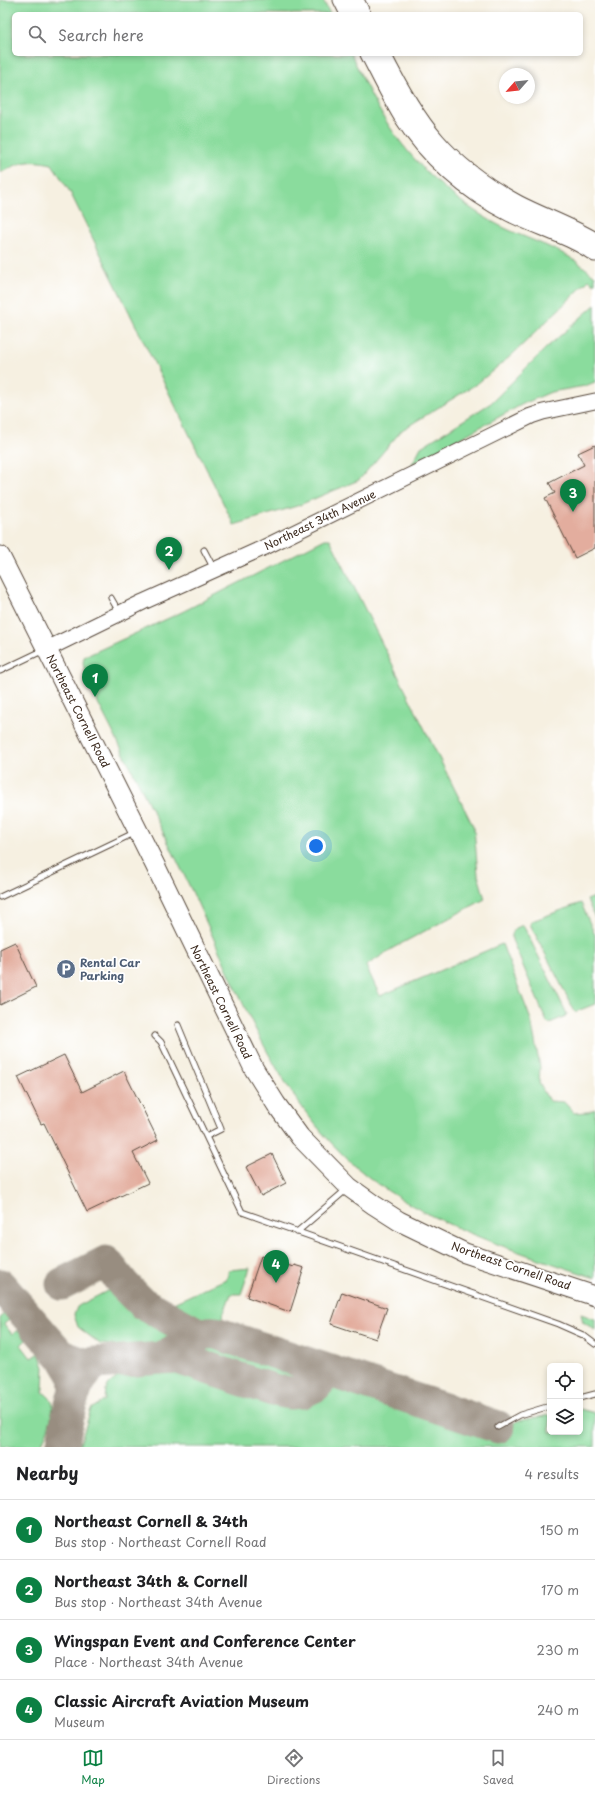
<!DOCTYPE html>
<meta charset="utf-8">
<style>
:root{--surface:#fff;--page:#f2f2f2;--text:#202124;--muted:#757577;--line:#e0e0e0;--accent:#0b8043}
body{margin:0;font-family:"Playpen Sans",sans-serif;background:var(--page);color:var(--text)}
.controls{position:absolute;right:12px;bottom:12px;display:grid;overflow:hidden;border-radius:6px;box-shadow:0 2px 6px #0003}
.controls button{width:36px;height:36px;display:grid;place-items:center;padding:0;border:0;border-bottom:1px solid var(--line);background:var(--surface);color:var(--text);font:20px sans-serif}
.compass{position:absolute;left:499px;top:68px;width:36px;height:36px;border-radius:50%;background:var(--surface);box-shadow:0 2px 6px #0003;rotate:243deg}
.you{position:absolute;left:316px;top:846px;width:14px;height:14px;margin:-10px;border:3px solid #fff;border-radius:50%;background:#1a73e8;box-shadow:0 0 0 6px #1a73e833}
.badge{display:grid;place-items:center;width:26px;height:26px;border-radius:50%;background:var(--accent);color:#fff;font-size:13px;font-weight:700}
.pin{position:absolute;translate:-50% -33px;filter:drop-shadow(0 1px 2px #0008)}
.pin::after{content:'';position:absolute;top:21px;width:14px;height:12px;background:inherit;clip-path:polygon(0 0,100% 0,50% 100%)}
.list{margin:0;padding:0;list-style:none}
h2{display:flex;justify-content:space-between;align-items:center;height:52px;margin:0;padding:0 16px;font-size:17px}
h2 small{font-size:13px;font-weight:400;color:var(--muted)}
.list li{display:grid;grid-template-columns:26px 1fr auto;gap:12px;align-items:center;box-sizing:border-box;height:60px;padding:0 16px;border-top:1px solid var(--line)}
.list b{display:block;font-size:15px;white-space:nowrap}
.list p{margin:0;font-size:13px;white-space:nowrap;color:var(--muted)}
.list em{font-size:13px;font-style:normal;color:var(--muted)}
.icon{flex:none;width:22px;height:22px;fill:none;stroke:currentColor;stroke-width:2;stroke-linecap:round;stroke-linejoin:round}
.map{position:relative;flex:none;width:595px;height:1447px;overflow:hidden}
.search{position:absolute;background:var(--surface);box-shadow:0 2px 6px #0003;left:12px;right:12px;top:12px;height:44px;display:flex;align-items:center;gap:10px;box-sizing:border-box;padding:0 14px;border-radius:6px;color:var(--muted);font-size:15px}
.sheet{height:292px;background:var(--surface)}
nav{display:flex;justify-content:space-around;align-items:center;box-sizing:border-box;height:56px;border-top:1px solid var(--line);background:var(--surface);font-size:11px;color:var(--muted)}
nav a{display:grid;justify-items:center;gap:2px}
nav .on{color:var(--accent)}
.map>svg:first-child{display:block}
</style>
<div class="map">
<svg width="595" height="1447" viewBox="0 0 595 1447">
<rect width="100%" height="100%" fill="#fff"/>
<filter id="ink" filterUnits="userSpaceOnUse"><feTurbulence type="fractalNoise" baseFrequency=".025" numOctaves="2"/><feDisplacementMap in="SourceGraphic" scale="8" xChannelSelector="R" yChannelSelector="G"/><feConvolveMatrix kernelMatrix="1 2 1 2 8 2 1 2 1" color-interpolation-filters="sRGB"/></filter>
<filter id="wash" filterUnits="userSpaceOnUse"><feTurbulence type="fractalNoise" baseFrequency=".012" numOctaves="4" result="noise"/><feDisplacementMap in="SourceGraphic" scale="16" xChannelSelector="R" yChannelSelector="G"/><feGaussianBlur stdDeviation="0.9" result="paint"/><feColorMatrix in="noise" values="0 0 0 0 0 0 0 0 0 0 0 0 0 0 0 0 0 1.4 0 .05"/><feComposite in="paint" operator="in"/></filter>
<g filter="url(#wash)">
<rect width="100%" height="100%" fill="#f6f0e1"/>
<path fill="#8adc9d" stroke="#62835e" d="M0,0H323L330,14H14V54H351C360,73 369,93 380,111C406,157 447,196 493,222C514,234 538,241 560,252C573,258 584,267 595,276V284L589,280L513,354L478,383L402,430L359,480L297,506L234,525L70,192L52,164C28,159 21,162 0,173Z
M595,305V382L585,386L551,392L523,404L412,464L421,447L491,403L545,349Z
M325,539H330L474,828L478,875L485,899L393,948L366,966L380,996L502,944L531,1020L540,1067L539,1083L549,1101L564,1102L574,1113L588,1112L595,1109V1278C520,1252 440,1229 375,1182C276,1109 239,988 188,883C167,840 146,798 125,756C112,730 98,704 86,678L83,663L84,657L182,612Z
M595,897V918L587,900Z
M581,903L595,935V1004L575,1012L530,924L532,921Z
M523,925L567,1014L566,1016L550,1023L547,1022L512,940C511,931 515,928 523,925Z
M250,1268L241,1294H231L221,1320C203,1330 182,1315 165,1307V1304L169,1305L226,1279L228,1277L229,1270Z
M113,1288L116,1289C133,1311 153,1320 178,1333L179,1336L168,1346L162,1348L124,1350L112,1345L100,1344L78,1327L74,1315L77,1307L80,1305Z
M5,1314L9,1320L4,1324L12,1334L19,1330L26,1340L21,1345L31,1358L39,1353L44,1367L43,1392C47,1395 52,1399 53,1404C53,1415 46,1439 39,1447H11L9,1446L0,1447V1318Z
M581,1314L595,1319V1330L583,1322Z
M215,1345L224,1347L313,1378L299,1385L283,1386L191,1355L202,1347Z
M179,1365L282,1401H298L332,1388L339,1387L440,1424L478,1434L496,1435L517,1421L550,1415V1432H580V1409L595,1413V1447H79L91,1409L105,1400L106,1389L109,1384L126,1371L149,1366Z"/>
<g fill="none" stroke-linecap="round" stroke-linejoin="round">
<path stroke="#988d80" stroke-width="33" d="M62,1284L106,1262L124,1285L142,1303L200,1335
M0,1285L65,1360L74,1375L75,1392
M59,1353L67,1358L83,1364L175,1357L273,1390L290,1393L302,1392L315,1386L328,1372
M161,1357C183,1352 194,1330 216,1333L498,1427
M62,1447C67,1425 70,1389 86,1373"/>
</g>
<g id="blocks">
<path fill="#e3ad9e" d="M595,445V548L575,558L545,498L555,493L549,483L584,465L578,453Z
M15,942L36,987L0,1005V949Z
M64,1055L82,1092L124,1071L158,1140L133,1153L148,1183L87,1212L44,1123L41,1124L18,1077Z
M272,1154L286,1183L261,1196L246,1167Z
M261,1256L293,1267L294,1265L304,1268L290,1312L247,1297Z
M342,1292L387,1308L376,1339L331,1324Z"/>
</g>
</g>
<g filter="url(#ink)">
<use href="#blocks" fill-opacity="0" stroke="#57483b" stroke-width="1"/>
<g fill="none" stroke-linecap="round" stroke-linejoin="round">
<g stroke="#57483b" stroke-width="7">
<path id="lane" d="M204,550L214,569
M111,598L119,612
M0,671L44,650
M0,897L134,833
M178,1025L221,1129L207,1136
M155,1036L161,1042L242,1212L558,1324L583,1335L595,1344
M297,1232L347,1189
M580,1398L595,1394
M498,1427L520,1415L550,1406"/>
</g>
<g stroke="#57483b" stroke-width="17">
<path id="secondary" d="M341,0L348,14
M356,0L363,14
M368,54C379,75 389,96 401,116C427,157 466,192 510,214C538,228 569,236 595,254
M383,54C418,124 447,165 518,203C543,216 570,225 595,240
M47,649L143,602L263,548L531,416L543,412L595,401"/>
</g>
<g stroke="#57483b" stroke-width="21">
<path id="highway" d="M0,556L155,865L254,1069L276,1104L300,1137L349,1187L374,1205L399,1221L465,1253L595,1296"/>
</g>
<use href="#lane" stroke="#fff" stroke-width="5"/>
<use href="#secondary" stroke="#fff" stroke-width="15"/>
<use href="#highway" stroke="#fff" stroke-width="19"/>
</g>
</g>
<defs>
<g id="parking-disc" transform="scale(1)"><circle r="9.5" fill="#5c6f8a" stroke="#fff"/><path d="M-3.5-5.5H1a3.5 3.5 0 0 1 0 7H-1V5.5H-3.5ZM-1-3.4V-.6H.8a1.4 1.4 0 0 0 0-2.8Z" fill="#fff"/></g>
</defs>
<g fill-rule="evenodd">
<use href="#parking-disc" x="66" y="969"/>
</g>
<g text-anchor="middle" stroke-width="3.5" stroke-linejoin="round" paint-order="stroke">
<g font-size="11" fill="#3b2a1e" stroke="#fff">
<text transform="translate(320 520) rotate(-26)" y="4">Northeast 34th Avenue</text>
<text transform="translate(78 711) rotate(63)" y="4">Northeast Cornell Road</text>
<text transform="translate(221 1002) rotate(64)" y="4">Northeast Cornell Road</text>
<text transform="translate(511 1266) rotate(19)" y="4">Northeast Cornell Road</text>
</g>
<g font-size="11" font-weight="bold" fill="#4e5e75" stroke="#fff" text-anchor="start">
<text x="80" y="967">Rental Car<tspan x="80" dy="13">Parking</tspan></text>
</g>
</g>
</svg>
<div class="controls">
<button><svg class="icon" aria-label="locate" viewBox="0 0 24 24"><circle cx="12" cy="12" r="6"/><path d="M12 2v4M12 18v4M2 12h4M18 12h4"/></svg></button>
<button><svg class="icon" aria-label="layers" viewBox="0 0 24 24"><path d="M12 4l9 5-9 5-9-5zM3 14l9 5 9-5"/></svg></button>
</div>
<svg class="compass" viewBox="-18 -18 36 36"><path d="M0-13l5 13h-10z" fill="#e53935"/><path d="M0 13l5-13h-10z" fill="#757577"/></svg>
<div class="you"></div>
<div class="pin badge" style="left:95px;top:697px">1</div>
<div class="pin badge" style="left:169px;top:570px">2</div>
<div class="pin badge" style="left:573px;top:512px">3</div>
<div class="pin badge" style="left:276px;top:1283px">4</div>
<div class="search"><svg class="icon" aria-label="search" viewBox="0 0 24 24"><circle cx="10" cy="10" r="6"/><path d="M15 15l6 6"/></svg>Search here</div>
</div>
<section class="sheet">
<h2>Nearby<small>4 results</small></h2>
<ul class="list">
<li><span class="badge">1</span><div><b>Northeast Cornell &amp; 34th</b><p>Bus stop · Northeast Cornell Road</p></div><em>150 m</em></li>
<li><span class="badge">2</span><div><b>Northeast 34th &amp; Cornell</b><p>Bus stop · Northeast 34th Avenue</p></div><em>170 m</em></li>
<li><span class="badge">3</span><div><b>Wingspan Event and Conference Center</b><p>Place · Northeast 34th Avenue</p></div><em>230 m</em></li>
<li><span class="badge">4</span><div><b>Classic Aircraft Aviation Museum</b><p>Museum</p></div><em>240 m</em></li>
</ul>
</section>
<nav>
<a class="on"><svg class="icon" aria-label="map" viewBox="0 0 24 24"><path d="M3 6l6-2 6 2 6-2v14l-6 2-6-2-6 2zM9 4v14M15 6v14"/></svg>Map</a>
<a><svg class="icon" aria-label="directions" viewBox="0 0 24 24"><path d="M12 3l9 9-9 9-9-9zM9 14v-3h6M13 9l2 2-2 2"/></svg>Directions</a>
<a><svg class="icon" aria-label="saved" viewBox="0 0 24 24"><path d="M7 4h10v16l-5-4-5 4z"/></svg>Saved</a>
</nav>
